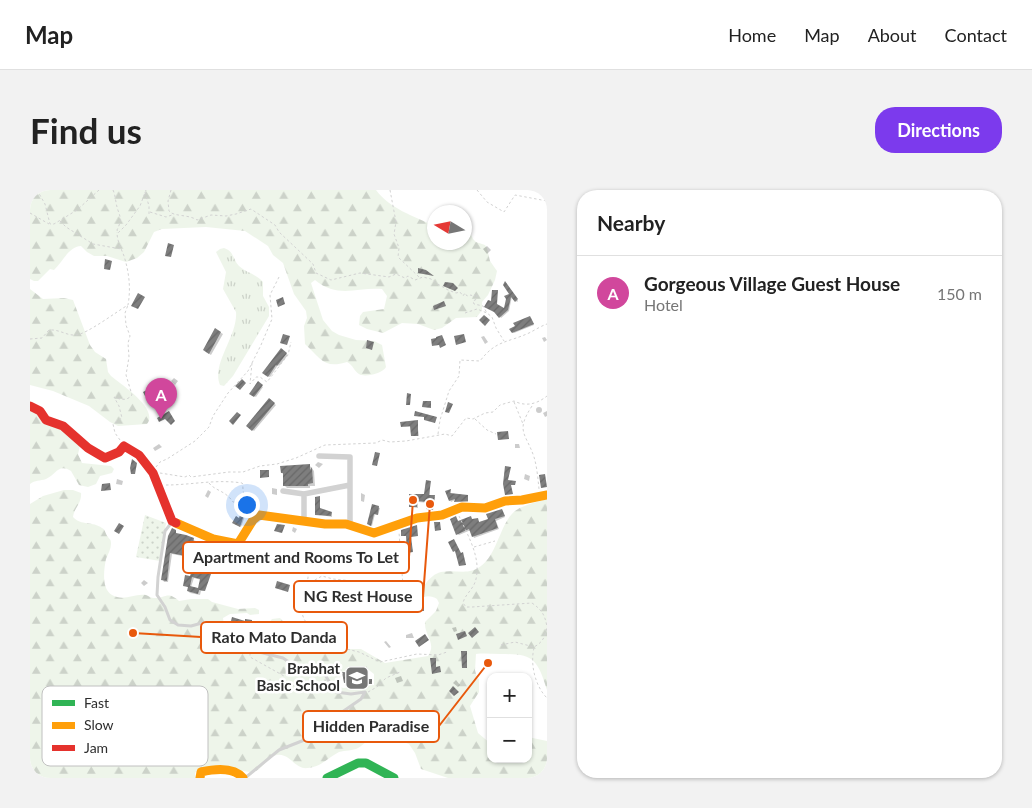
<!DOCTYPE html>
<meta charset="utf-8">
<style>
:root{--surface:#fff;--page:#f2f2f2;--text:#222;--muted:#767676;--line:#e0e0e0;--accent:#7c3aed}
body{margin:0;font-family:Lato,sans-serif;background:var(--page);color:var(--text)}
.controls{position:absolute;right:15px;bottom:15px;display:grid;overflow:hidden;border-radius:10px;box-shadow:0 1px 4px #0004}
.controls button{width:45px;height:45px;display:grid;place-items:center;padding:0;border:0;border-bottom:1px solid var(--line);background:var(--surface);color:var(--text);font:25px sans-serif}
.compass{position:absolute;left:397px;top:15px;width:45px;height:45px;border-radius:50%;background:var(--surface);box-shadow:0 1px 4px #0004;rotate:280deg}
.you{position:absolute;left:216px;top:314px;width:18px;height:18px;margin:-12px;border:4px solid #fff;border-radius:50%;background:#1a73e8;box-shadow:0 0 0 8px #1a73e833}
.badge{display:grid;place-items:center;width:32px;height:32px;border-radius:50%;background:var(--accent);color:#fff;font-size:16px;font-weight:700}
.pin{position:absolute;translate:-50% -41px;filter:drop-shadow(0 1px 2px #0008)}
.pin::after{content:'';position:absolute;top:26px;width:18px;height:15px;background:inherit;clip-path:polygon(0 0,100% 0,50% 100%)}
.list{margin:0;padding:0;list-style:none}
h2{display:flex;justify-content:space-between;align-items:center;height:65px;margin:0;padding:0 20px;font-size:21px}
h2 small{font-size:16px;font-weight:400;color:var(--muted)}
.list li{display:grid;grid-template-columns:32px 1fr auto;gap:15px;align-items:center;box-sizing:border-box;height:75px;padding:0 20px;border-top:1px solid var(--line)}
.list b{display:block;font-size:19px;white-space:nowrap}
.list p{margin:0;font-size:16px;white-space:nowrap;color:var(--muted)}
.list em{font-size:16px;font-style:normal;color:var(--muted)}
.map{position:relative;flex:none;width:517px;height:588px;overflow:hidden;border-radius:20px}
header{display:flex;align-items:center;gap:30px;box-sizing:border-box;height:70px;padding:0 25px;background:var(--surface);border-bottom:1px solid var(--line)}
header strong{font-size:24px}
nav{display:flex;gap:28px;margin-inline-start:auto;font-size:18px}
.intro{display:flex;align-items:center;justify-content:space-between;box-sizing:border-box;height:120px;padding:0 30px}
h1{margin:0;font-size:35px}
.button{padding:12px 22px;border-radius:20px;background:var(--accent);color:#fff;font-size:18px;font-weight:700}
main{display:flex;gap:30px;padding:0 30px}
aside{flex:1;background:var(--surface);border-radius:20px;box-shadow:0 1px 4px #0004}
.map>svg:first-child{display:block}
</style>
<header>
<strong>Map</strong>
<nav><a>Home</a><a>Map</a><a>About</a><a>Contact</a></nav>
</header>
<div class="intro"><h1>Find us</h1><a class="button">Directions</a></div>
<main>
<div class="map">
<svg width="517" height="588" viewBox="0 0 517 588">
<defs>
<pattern id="grass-tufts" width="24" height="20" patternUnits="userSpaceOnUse" patternTransform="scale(1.25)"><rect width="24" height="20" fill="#eef5ea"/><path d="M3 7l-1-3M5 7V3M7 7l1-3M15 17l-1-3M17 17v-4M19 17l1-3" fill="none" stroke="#ccd2c9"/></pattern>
<pattern id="forest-firs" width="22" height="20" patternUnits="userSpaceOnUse" patternTransform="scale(1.25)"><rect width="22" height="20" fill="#eef5ea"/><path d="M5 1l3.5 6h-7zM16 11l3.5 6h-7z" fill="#ccd2c9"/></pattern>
<pattern id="park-dots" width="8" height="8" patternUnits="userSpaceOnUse" patternTransform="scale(1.25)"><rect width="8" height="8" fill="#eef5ea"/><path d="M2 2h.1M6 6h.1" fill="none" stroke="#ccd2c9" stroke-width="1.8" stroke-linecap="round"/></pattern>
<pattern id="building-hatch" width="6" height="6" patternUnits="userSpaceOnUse" patternTransform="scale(1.25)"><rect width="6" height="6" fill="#7e7e7e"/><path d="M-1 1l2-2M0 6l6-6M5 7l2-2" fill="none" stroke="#686868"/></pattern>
</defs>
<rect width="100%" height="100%" fill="#fff"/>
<path fill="url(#grass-tufts)" d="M194,58C204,61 203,70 209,76C217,83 226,84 233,92V106L239,117V126L203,186L194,196L190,195C181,174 208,146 206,122L193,99L196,82L186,62L190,59Z"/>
<path fill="url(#forest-firs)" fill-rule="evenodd" d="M0,0H346C360,19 384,26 404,36V52H434L435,31L443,49L446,52L455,55L457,58L460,71L467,81L465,90L458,105L452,112V120L447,127L426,128L412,138L404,140L388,134L372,133L353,143L337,139L329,135L330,126L333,122L354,119L357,106L352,99C327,97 308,109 285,90L281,93L293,130L302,141L309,145L326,150L344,151L352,155L356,177C353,183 335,188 329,184C324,181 323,175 317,172C294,179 291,169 275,154L274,136L277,128L276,121L264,104L253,73L243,65L238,56L215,41L176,37L132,39L124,42L114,62L107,68L96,72L77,66H64L57,62L51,56C38,57 33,72 24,80L20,79L8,91H4L0,89Z
M0,99L13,109L34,108L43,110L60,155L65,162L76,169L78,182L81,186C92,195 129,219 117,234L88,236L80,232L59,216L23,201L0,195Z
M0,212L31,236L50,256L48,264L52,273L81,276L84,279L82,283L70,286L66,294L58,297L49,295L41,281C28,273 26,285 16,289C10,291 5,290 0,294Z
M34,300H43L51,303C52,313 44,318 43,327C51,336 63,331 72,338C76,340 75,344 78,347C80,350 81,349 81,354C81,359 78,364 76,369C74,379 71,399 82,405C94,412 104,403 116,405C119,406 121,408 124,408C135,409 137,400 149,411L161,409H178L182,412L208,419L225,418L229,420V424L220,425L217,423L200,424L193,428L194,436C198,440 204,442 209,444C225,453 232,441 242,429L250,428L262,441L274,443L310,459H331L355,473L398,466C407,453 394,446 395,432L406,421L409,413L407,409C395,400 377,415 365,419C360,421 354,421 349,422L344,415L345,411C356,404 370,412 382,406C394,400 398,385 411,382C425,379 439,386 451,376C468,363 470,333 485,321C493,315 507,312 517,309V500C507,468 503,464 470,464C462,464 454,463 446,464L445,480L447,488L449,489V502L440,516L448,543L461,554V569H476L480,572L486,569H498V547L517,551V588H418L391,579L385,563L379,554L371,551L343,547C337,549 334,555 328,558C323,561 315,560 309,562C299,567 291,577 278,578C265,580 260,563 247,565C238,566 234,577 226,581C218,584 211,579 203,579C192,577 179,579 168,579L165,583L166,588H0V314L13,306ZM335,477L344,484V495L313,498L309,496L308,493L312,482L325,478Z"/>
<path fill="url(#park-dots)" d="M115,325L136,333L130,371L106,367Z"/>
<path fill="#0003" fill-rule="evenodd" d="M457,56L461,60L457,64L453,59Z
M476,93L488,111L487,112L482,106L479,121L471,128L466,122L462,113L467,101V116L475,119L481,104Z
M501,128L504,135L484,143L481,140Z
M186,140L193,144L181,165L176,162Z
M454,146L458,152L455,154L451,147Z
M515,147L517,150L514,152L512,148Z
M251,160L258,165L249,176L248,175L240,187L235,185Z
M144,188L148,191L145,195L141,191Z
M228,193L233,197L226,207L221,204Z
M126,198L127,201L116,205Z
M239,210L246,215L224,241L217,235Z
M506 220a3 3 0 1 1 6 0a3 3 0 1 1-6 0Z
M517,221V226L515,227L513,223Z
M387,232L389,246L382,245V237H372Z
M129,254L132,257L125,261L123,258Z
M485,254H489L490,258H485Z
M288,272L293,274L289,278L285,275Z
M280,276L284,281L285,296H280V298H257L255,296L254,285L252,283Z
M495,284L500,286L499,291L494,289Z
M87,289L93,291L92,295L86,294Z
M400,292V306L405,307L403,320L398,319L399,313L388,312V318L381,317V305H396Z
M242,298L247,299V305L242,304Z
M178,300L181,302L178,308L175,306Z
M421,300V304L438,306V312H427L425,310L421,312L417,302Z
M331,303L335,305L334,312L331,311Z
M290,307V320L302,323V327L286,324Z
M343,316L350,318L348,325L345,324L342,336L339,335Z
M214,317L218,318L211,337L205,334L209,330Z
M472,320L475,327L466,331L469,339L444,348L441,340L429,345L427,344L441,328L443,330L447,329L450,333L460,330Z
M263,337L267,339L265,343L262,341Z
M145,341L147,344L166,351L163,368L142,364L138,392H134L133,390Z
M163,381L179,385L174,401H171L170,405L160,403L158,401L159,398L154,395L161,388ZM164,388L171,390L169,399L161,397Z
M114,390L118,393L114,396L111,393Z
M426,437L427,441L424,442L422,438Z
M382,443L384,448H376V445Z
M356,451L361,457L359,458L354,452Z
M371,486L373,491L367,493L365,488Z
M426,490L430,495L428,497L423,493Z
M498,531L502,534L498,541Z"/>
<path fill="url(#building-hatch)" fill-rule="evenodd" d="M138,53L144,55L141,67L135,66Z
M75,69L82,71L80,80L74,79Z
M388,78L396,80L404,86L388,83Z
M475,91L488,109L485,112L481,107L478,120L469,128L464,122L454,117L458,110L461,111L462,100H468L467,114L474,118L476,109L474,106L479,104L473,95Z
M415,92L423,93L428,98L425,101L413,96Z
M108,103L115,107L108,119L101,116Z
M253,107L255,114L248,117L246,110Z
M414,111L416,116L404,120L403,116Z
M454,125L460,130L455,136L449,130Z
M500,126L504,134L482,143L479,139L485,136L483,133Z
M185,138L191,142L179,164L173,160Z
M253,144L260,146L257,155L250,153Z
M434,144L436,152L426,155L424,146Z
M412,145L416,155L410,158L409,155L402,156L401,149L406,148V147Z
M337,150L344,152L342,160L336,158Z
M251,158L257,163L247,176L246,175L238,187L232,183Z
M212,189L216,193L210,200L205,196Z
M228,191L233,195L224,207L219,204Z
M125,196L127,199L115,206L113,202Z
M377,203L381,204L380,215H376Z
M239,208L245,213L222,241L216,236Z
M393,211H401V218L392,217Z
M418,212L423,214L419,223L415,222Z
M139,221L145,231L141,235L135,229L129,232L127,228Z
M385,221L407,227L405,233L394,230V227L384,226Z
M207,222L211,225L203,235L199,231Z
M388,230V246H381L380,236L371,237L370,232Z
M478,241L479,249L468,250L467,242Z
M345,262L350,263L347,276L342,275Z
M102,269L107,273L105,284H101L100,278Z
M280,274V280L282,277L283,293L278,294V296H253V283H251L250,276Z
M475,276L481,277L478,290L486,291L485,295H481L483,304L475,305L473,294Z
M230,280H239V287L230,288Z
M515,284L517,297L511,298L509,285Z
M396,290L401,291L399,305H405L403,320L396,319L398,312L387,311V317H379V304H394Z
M80,293L81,300L71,301L72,294Z
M421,299L420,303L438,305V311L424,312L425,309L419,311L415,301Z
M290,306V318L302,322L301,326L285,325V307Z
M342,314L349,316L348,325L344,324L341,336L337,334Z
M213,315L217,316L210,337L202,333L206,326L209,328Z
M472,319L475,326L465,329L468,338L442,347L439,339L426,345L420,329L426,326L428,331L441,326L442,329L448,328L449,332L458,329L456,324Z
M404,332H410L411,340L405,341Z
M89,333L94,336L89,344L84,341Z
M247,334L255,335L252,343L244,341Z
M387,335L388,346L381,347L383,362L377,363L376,346H371V340Z
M142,338L146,340V343L156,345L164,348L161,367L140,363L137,391L131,390L138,346Z
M424,349L431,363L433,362L436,375L429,376L425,361L423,362L418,352Z
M162,380L181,384L175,401L169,400L168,404L157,401L158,397L153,396L155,385L160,386ZM162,387L170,389L168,398L160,396Z
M247,391L260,395L258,402L245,398Z
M378,416H394V421H378Z
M202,427L215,431V429L222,430L221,438L218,444L209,438L211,435L201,431Z
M445,437L449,442L442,448L438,443Z
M435,441L437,446L428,450L426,444Z
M395,444L399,450L389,457L385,451Z
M431,461H437V478H432Z
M400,468H406V477L410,476L411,482L402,484Z
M312,482L328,483L329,493L321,494V492L314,493Z
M331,489H342V494H331Z
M423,496L429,502L424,506L419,501Z"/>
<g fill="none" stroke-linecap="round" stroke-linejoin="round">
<path stroke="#d2d2d2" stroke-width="1" stroke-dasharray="2.5 2.5" stroke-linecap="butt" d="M7,0L15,14L20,34H24L47,20L69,0
M83,0C85,4 85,8 86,12C88,26 94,26 87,40L88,43L96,35L110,16L116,0
M141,0L138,11L139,21C144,27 158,24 167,30L181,25L196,26L206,24L221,19L245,35L249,42L283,74L286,83L301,90L330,83L359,87L366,84L375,88L378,86L385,90L393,87L401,89L406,93L418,100L426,103L430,102L433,106L435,103L437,106L441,105L444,107L445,104L447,105V109L443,111L444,114L453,116L457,123
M360,0L366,32L364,44L369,58L368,67L390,88
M447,0L457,12L474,22L485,5L517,11
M115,2L119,16V25
M120,22L136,27L142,25
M0,23L19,34
M30,31L36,37L63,54L91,59
M435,123L447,119L457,123L462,127L466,138L474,151
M0,149L12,148L19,140C29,139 37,146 46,145C57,144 86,122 98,115C101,98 99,82 94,66C91,58 87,51 87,42
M222,173L220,194L226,187H230L237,192L258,165L261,152
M484,212L493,234
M502,216C485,242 496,243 504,267C507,277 508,289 509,299
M445,229L457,240L466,244
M408,244L410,230L419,201L429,186L430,170L450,171C466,150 477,153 499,143C505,140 511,136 517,134
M90,250L85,243L83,234L92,228L89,216L84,207C91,210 97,211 102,205L96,185L99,167L98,153L100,146L96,135L95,123L98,115
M126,277L130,272L137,269L165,251L179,237L183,226L198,203L218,181L231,155L242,129L240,105L249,87
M130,283L155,287L159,285L161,287L199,282H213L230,276L247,274L266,268L295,255L346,253L352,250L360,252L376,251L415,244L422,246L436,228L443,229L455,223L463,222L470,215L484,211C496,217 507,214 517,206
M179,293C185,301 195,300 203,312H216
M136,295C161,295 186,289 212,293L213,294C212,305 217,313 224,321
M429,326C438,346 451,367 446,389C444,399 435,404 433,413L436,417H442L502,413C512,420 515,425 517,437
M216,357L240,362L278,377V388L271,410L270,418L274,429L283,443L296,454L329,462L350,472L387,464L408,465L417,462
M444,357L465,351
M276,395L292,386L303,389L373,396L369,342
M471,455L485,452L504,457C513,452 515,447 517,437
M504,458C500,474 505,496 517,508
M220,463V467L254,486
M338,502L347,497L356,488L370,482"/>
<path stroke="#d2d2d2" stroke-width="3" d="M142,332L135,341L128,387L127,405L135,417L140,430L148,435L161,436L172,433L188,434L195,438L212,451L221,460L253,468L269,479L295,485L306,502L321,504L335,502
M215,588L249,560L287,545L299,531L331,509L335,502"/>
<path stroke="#d2d2d2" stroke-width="5.5" d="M289,266L320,267V335
M253,301L274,304L320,295
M274,331V304"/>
<path stroke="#30b455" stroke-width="9" d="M297,588L328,573H336L364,588"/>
<path stroke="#ff9f0a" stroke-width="9" d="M146,333L183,349L208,354L223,330L229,325L295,334H316L344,343L387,328L412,325L432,317L455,318L475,311L492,310L517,305
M170,588L171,582C184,579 203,576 213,588"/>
<path stroke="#e5322d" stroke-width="9" d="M0,216L10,221L16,230L33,236L58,258L75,268L89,262L94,256L109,265L123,283L142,331L146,333"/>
</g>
<defs>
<g id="school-square" transform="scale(1.25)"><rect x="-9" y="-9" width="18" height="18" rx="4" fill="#767676" stroke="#fff"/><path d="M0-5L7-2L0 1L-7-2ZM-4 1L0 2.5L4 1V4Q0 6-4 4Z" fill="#fff"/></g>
</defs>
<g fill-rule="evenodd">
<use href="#school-square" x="327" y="488"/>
</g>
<g text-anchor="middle" stroke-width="5" stroke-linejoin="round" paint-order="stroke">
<g font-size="15" font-weight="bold" fill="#2d2d2d" stroke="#fff" text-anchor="end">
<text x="310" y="484">Brabhat<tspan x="310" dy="17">Basic School</tspan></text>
</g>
</g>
<rect x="12" y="496" width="166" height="80" rx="8" fill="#fff" stroke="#c0c0c0" stroke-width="1"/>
<rect x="22" y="510" width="23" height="6" fill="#30b455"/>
<rect x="22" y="532" width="23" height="7" fill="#ff9f0a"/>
<rect x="22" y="555" width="23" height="6" fill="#e5322d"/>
<g font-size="14" fill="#2d2d2d">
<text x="54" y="518">Fast</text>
<text x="54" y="540">Slow</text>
<text x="54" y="563">Jam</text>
</g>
<path fill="none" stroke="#e8590c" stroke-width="2" d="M383 310L379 367M400 314L393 407M103 443L171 447M458 473L409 536"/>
<g fill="#e8590c" stroke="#fff" stroke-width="2">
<circle cx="383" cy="310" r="5"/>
<circle cx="400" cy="314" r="5"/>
<circle cx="103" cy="443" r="5"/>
<circle cx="458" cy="473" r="5"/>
</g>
<g fill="#fff" stroke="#e8590c" stroke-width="2">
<rect x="153" y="352" width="226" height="31" rx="5"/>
<rect x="264" y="391" width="129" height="31" rx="5"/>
<rect x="171" y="432" width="146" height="31" rx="5"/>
<rect x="273" y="521" width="136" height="31" rx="5"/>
</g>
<g font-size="16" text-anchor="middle" font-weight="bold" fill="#2d2d2d">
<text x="266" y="373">Apartment and Rooms To Let</text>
<text x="328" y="412">NG Rest House</text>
<text x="244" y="453">Rato Mato Danda</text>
<text x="341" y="542">Hidden Paradise</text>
</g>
</svg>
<div class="controls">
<button>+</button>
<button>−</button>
</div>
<svg class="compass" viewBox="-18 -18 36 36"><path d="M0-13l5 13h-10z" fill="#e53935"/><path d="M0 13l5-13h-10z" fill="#767676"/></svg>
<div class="you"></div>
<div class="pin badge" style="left:131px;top:229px;background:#d1479c">A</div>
</div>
<aside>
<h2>Nearby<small></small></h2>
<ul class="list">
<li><span class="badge" style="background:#d1479c">A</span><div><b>Gorgeous Village Guest House</b><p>Hotel</p></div><em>150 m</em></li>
</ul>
</aside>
</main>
